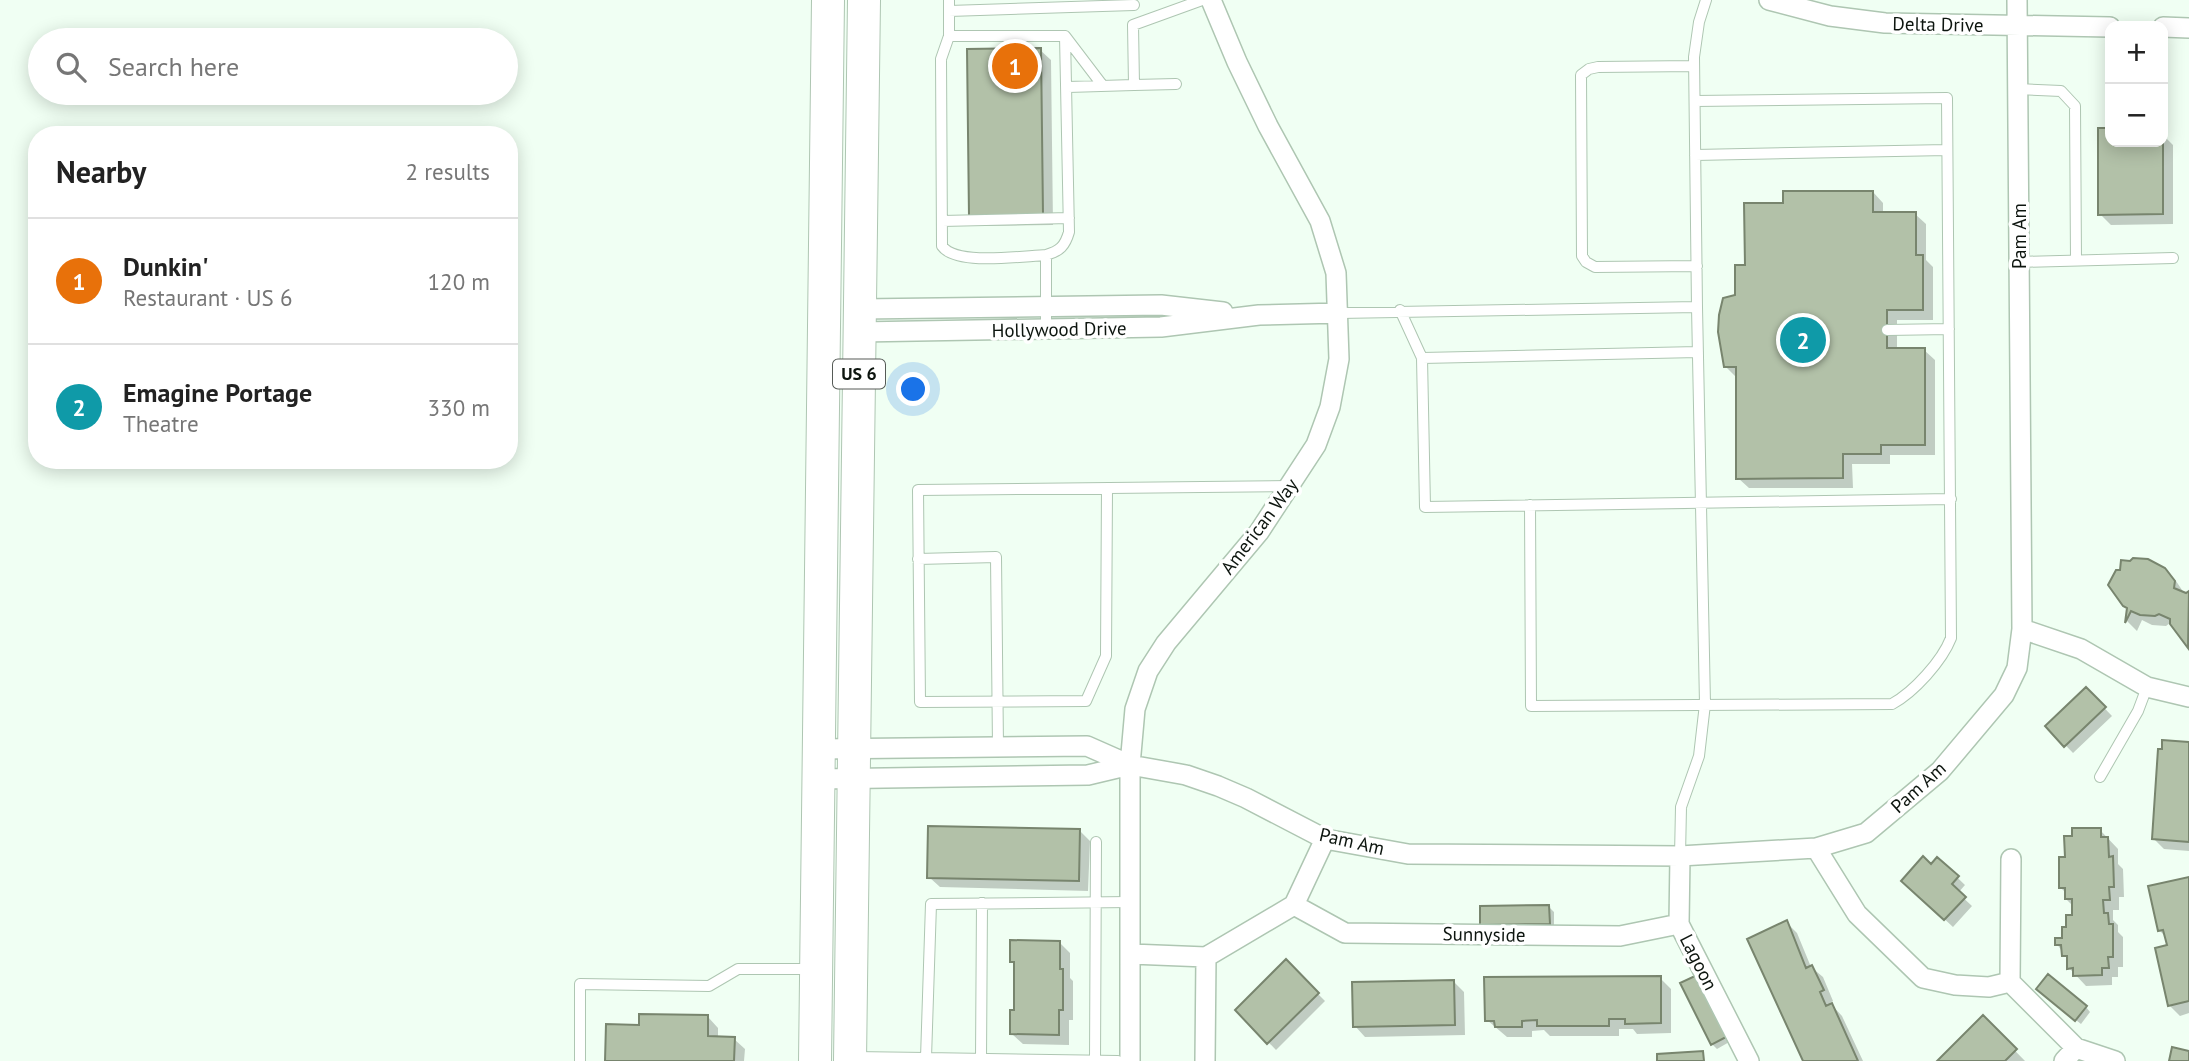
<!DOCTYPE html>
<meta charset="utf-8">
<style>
:root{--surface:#fff;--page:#f6f6f6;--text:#222;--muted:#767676;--line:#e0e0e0;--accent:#ea580c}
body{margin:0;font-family:"PT Sans",sans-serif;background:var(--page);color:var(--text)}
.controls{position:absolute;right:21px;top:21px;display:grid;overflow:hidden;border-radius:14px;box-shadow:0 4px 18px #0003}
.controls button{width:63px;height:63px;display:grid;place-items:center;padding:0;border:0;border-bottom:2px solid var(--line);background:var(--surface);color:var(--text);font:35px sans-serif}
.you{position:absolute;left:914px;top:390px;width:24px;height:24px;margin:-18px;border:5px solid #fff;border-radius:50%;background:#1a73e8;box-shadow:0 0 0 10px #1a73e833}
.badge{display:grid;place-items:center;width:46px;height:46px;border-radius:50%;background:var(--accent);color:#fff;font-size:23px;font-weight:700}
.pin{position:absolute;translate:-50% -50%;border:4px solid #fff;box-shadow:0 2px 7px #0006}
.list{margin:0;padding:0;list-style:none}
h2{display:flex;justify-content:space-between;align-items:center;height:91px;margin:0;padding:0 28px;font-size:30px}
h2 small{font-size:23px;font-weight:400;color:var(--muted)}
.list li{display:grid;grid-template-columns:46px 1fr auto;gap:21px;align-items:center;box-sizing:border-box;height:126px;padding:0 28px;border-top:2px solid var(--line)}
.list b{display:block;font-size:26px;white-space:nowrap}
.list p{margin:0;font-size:23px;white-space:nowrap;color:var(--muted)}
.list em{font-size:23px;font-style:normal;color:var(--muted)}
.icon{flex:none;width:38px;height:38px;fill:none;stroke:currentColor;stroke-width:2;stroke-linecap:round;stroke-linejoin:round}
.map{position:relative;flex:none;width:2189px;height:1061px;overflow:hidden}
.search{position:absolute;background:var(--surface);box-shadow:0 4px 18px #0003;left:28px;top:28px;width:490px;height:77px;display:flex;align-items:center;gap:18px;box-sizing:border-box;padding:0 24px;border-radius:38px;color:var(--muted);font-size:26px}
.panel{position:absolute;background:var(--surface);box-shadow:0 4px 18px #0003;left:28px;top:126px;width:490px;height:343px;border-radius:28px}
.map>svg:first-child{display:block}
</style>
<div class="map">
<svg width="2189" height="1061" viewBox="0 0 2189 1061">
<rect width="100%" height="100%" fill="#f0fff3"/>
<path fill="#0003" d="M1040,50L1051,60L1053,225L981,226L970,216Z
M2099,130H2110V142H2163V135L2173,145V224L2111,225L2100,214Z
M1873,192L1883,203V214H1915L1926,224V260L1933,267V320H1897V350H1924L1935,360V455H1890V464H1852L1853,488H1749L1738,478L1736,377L1725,366L1736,296L1746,267L1785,205Z
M2164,570L2176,581L2184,593V597L2189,593V648L2170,623L2166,626L2152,625L2142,620L2137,631L2127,621L2128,609Z
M2086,689L2112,716L2073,753L2047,726Z
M2189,743V851L2164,849L2154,839Z
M1079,830L1090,841L1088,891L940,887L929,877Z
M2100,830L2118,849V864L2123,869L2124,897H2119V910H2113V920L2118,925V932L2123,937V967H2118V977H2112V985L2086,986L2069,968L2068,960L2057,944L2064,940L2074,916L2073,906L2066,899V893L2061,888L2066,859Z
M1938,859L1965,885L1958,893L1972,906L1953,927L1911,888Z
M2189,879V1013L2180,1016L2169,1005V946L2167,938L2160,931Z
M1549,907L1554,912V928L1487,929L1482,924Z
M1787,923L1797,933L1811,967L1823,977L1833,1001L1830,1003L1842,1016L1863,1061H1805Z
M1059,942L1070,953V978L1073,981V1020H1069V1045L1023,1044L1012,1034L1015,1012L1016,966L1012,962Z
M1286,962L1325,1001L1276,1050L1237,1010Z
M1696,977L1731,1041L1717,1049L1712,1044Z
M1660,978L1671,989V1033L1637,1034L1633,1029H1619V1036H1550L1544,1030L1532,1031V1037H1507L1487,1020Z
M1453,981L1464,992L1465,1035L1365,1037L1355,1026Z
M2043,994L2086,1007L2090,1012L2081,1024Z
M708,1017L718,1028V1038L734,1039L745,1049L744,1061H607L641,1027Z
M1983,1018L2025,1061H1940Z"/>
<path fill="#b2c1a8" stroke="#78856e" stroke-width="2" d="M1041,48L1043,215L969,216L967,49Z
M2098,128H2110V142H2163V138V214L2098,215Z
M1783,191H1873V212H1916V255H1923V310H1887V348H1925V445H1881V454H1843V478L1736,479V367H1724L1718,332L1719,315L1723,298L1735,295V265H1745L1744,203H1783Z
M2133,558L2148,559L2165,568L2175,581L2174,588L2186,593L2189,591L2188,648L2170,624V619L2159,614L2155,616L2140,615L2131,611L2125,623L2127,608L2123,606L2108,585L2116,570H2120L2121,560L2130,561Z
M2086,687L2106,707L2064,747L2045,726Z
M2162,740L2189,742V842L2152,839L2158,749H2162Z
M928,826L1080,829L1079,881L927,878Z
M2072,828H2101V837H2108L2109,857L2113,856L2114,887H2109L2110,900H2103L2104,913H2108L2109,924H2113V957H2108L2109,968H2102V975L2073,976V968L2067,969V956H2062L2061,945H2055V938H2062V927H2066V915H2072V899H2065V888H2059V857H2065L2064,836H2072Z
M1923,856L1931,864L1937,857L1959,876L1952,884L1966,897L1944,920L1901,881Z
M2189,877V1001L2168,1006L2155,948L2167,945L2163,930L2158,931L2148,886Z
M1549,905L1550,924L1480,925V906Z
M1787,920L1806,968L1812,965L1824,990L1820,992L1826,1006L1832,1003L1858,1061H1803L1747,939Z
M1010,940L1060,941V969H1063V1010H1059V1035L1010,1034V1010H1014V962H1010Z
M1286,959L1319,993L1267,1044L1235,1010Z
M2048,974L2087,1006L2075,1021L2036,989Z
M1697,975L1728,1036L1711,1045L1680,983Z
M1661,976V1023L1625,1024V1019H1609V1026H1537V1020L1522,1021V1027H1495L1494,1021H1485L1484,977Z
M1454,980L1455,1025L1353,1027L1352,982Z
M639,1014L708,1015V1036L735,1037L734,1061H605L606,1024L639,1025Z
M1983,1015L2017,1049L2005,1061H1937Z
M2172,1047L2189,1051V1061H2169Z
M1703,1051L1704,1061H1657V1054Z"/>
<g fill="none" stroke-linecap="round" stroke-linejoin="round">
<g stroke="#aec6b2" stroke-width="12">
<path id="service" d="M949,0V11L1134,5
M949,11V36L941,59L942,246C956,266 1022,256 1046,255V329
M949,36H1065
M1065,36L1103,86
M1694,66L1598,67L1589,69L1581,75L1582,256L1586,262L1595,267L1697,266
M1134,85L1176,84
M1068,87L1134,85L1133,25L1202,0
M2017,89L2061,91L2075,106L2076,259
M1695,155L1947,150
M942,221L1069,218
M1046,255C1060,251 1065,246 1069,232L1065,36
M2019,262L2173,258
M1697,307L1694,57L1699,22L1706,0
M1400,310L1422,358
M1339,313L1697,307L1705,704L1699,756L1681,807L1680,856
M1887,330L1949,329
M1698,352L1422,358L1425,507L1951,499
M1107,489L1106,656L1086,701L920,702L918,490L1291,486
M1530,505L1531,706L1892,704C1914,692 1942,661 1951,638L1947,98L1695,101
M918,559L996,557L998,747
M2100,777L2138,711L2147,687
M854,1057L926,1058V1061
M981,1059L982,903
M580,1061V984L709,986L738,969H812
M1095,1061L1096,842
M1118,1061L926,1058L931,904L1131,902"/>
</g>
<g stroke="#aec6b2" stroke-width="22">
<path id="minor" d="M1769,0L1830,16L1885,23L2110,27
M2163,27L2189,28
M861,309L1161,305L1223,312
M859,332L1161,327L1259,315L1339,313
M2022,629L2081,649L2147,687L2189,697
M819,749L1087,746L1130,765L1186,775L1218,786L1246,798L1325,839L1408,854L1680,856L1816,848L1866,833L1940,771L2004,695L2017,668L2022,629L2017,0
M819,779L1088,775L1130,765
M1816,848L1857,914L1923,978L1955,985L1989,987L2010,982L2076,1048L2115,1061
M1680,856L1679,924L1749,1061
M1294,905L1345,933L1620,936L1679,924
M1131,954L1206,957L1294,905L1325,839
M2010,982L2011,859
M1130,1061V765L1135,709L1148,671L1166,643L1259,532L1316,445L1330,407L1339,359L1336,273L1320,221L1268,126L1237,62L1211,0
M1205,1061L1206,957
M2064,1061L2076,1048"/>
</g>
<g stroke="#aec6b2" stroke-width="34">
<path id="primary" d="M815,1061L828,0
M850,1061L864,0"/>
</g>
<use href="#service" stroke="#fff" stroke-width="10"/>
<use href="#minor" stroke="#fff" stroke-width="19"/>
<use href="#primary" stroke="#fff" stroke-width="32"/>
</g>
<g text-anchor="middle" stroke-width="7" stroke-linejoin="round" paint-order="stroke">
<rect fill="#fff" stroke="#565b57" stroke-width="2" x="833" y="359.5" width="52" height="29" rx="5"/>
<g font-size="18" font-weight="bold" fill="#0d150f">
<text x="859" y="380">US 6</text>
</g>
<g font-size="19" fill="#0d150f" stroke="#fff">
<text transform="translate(1938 24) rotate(1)" y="7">Delta Drive</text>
<text transform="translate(2019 236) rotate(-90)" y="7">Pam Am</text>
<text transform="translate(1059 329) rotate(-1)" y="7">Hollywood Drive</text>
<text transform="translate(1259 526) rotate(-53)" y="7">American Way</text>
<text transform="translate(1918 787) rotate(-42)" y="7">Pam Am</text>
<text transform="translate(1352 841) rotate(13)" y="7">Pam Am</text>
<text transform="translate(1484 934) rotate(1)" y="7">Sunnyside</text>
<text transform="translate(1699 962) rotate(63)" y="7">Lagoon</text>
</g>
</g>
</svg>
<div class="controls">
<button>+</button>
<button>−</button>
</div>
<div class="you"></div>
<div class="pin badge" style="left:1015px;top:66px;background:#e8710a">1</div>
<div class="pin badge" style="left:1803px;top:340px;background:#0f9aa8">2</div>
<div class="search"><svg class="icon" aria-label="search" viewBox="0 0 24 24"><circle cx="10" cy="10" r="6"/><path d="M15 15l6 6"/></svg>Search here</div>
<section class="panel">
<h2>Nearby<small>2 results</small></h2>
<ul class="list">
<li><span class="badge" style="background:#e8710a">1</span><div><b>Dunkin'</b><p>Restaurant · US 6</p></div><em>120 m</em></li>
<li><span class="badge" style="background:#0f9aa8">2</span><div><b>Emagine Portage</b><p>Theatre</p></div><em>330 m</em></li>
</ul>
</section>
</div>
